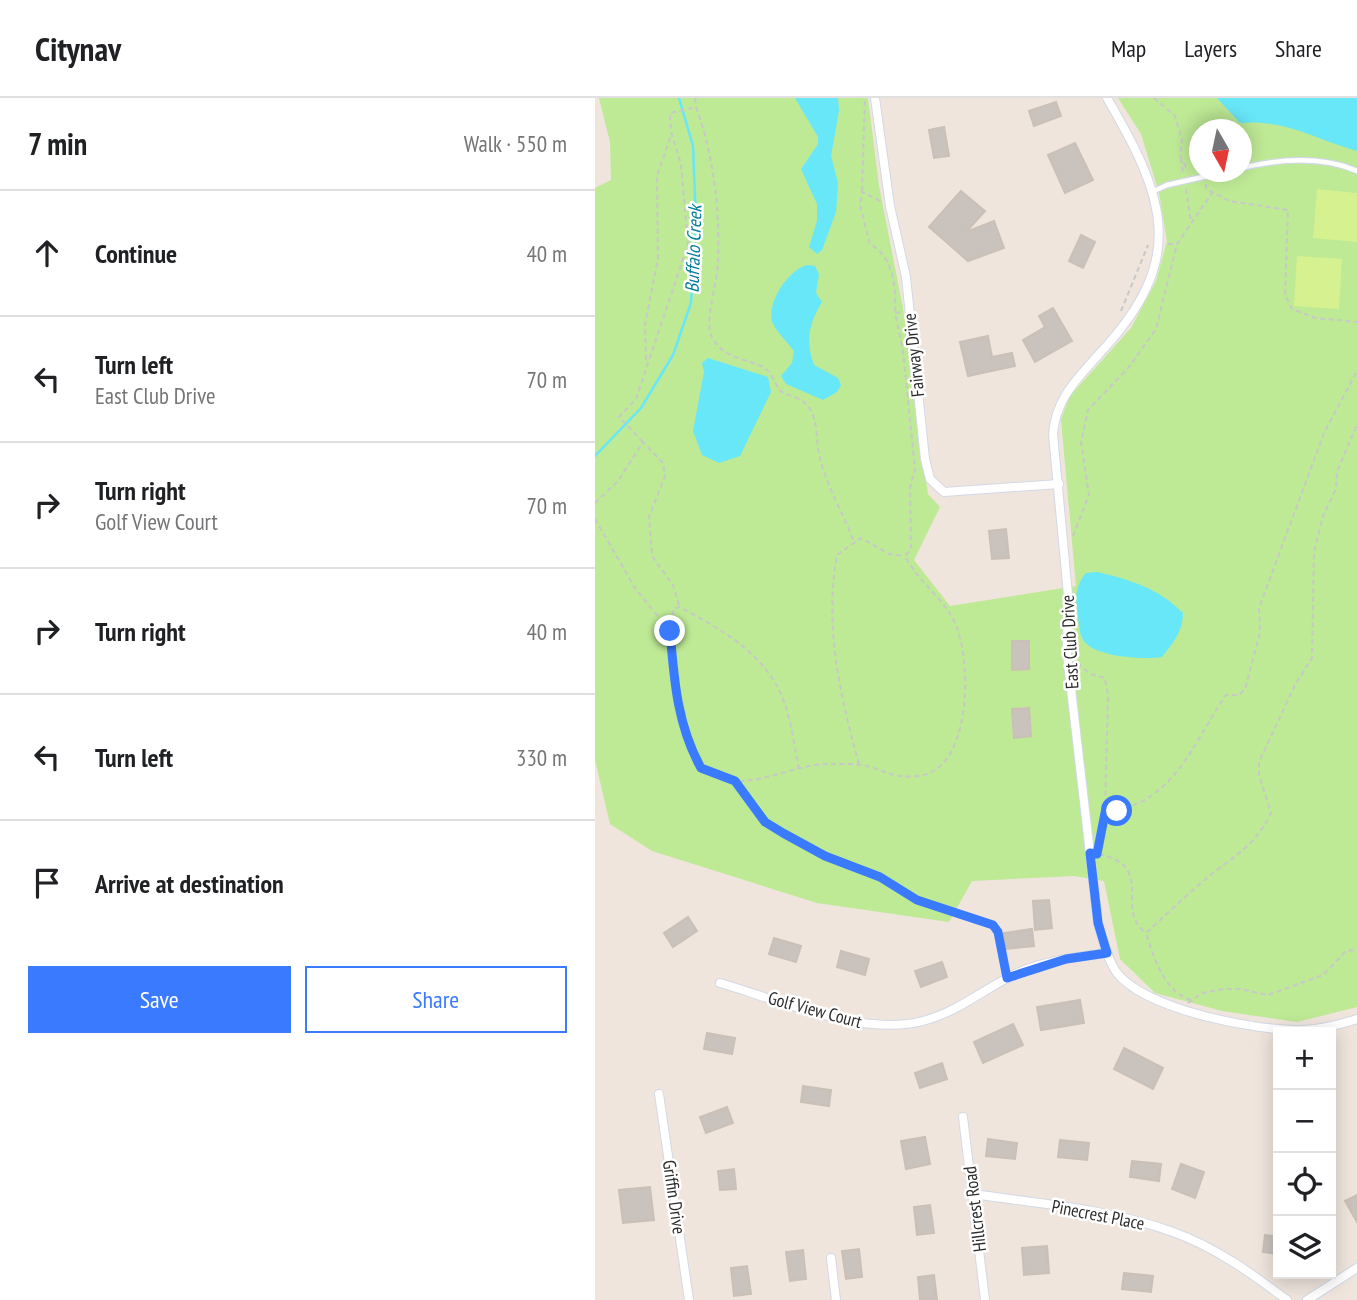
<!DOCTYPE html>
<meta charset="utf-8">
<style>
:root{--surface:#fff;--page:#f2f2f2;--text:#202124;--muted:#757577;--line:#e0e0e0;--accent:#3a7aff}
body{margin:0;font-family:"PT Sans Narrow",sans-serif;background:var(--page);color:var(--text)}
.controls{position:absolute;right:21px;bottom:21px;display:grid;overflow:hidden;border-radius:0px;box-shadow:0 4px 18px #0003}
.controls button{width:63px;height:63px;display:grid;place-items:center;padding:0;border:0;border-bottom:2px solid var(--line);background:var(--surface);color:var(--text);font:35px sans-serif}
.compass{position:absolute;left:594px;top:21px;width:63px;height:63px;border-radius:50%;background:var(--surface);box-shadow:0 4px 18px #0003;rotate:171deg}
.stop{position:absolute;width:21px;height:21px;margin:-16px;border:5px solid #3a7aff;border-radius:50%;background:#fff}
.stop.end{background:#3a7aff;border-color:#fff;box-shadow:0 2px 7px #0008}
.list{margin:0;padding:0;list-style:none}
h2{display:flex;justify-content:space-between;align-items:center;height:91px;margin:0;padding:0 28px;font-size:30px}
h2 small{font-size:23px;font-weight:400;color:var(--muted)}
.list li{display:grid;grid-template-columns:46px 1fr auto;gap:21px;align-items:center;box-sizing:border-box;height:126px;padding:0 28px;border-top:2px solid var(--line)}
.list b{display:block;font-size:26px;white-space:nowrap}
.list p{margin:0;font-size:23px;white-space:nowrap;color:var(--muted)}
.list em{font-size:23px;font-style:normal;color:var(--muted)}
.actions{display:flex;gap:14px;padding:21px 28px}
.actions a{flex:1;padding:16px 0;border:2px solid var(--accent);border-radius:0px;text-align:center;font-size:24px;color:var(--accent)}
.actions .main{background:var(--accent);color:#fff}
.icon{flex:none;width:38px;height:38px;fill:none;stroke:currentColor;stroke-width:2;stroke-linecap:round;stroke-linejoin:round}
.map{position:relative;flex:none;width:762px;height:1202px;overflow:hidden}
header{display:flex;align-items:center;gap:42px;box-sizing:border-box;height:98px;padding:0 35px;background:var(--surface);border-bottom:2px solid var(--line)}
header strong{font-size:33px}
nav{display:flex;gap:38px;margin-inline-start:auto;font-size:24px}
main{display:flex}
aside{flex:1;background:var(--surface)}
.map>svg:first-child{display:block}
</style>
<header>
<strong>Citynav</strong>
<nav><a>Map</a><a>Layers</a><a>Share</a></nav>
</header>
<main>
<aside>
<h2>7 min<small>Walk · 550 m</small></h2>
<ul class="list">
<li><svg class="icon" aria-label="ahead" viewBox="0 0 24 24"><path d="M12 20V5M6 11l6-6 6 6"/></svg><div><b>Continue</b></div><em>40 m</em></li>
<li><svg class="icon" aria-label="left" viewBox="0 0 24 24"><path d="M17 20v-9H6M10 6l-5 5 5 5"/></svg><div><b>Turn left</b><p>East Club Drive</p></div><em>70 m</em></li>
<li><svg class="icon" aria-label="right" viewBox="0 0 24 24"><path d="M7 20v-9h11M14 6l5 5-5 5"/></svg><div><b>Turn right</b><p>Golf View Court</p></div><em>70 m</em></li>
<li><svg class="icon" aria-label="right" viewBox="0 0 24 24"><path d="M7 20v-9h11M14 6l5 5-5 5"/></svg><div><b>Turn right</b></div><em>40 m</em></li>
<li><svg class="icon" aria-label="left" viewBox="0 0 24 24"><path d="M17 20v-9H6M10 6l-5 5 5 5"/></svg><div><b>Turn left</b></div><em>330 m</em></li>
<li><svg class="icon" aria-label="arrive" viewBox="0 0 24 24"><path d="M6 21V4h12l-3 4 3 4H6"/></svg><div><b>Arrive at destination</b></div></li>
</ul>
<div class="actions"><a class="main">Save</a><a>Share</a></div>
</aside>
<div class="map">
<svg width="762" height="1202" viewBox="0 0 762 1202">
<rect width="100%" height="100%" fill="#efe5dd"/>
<path fill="#bee995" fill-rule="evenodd" d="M4,0H273L284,88L308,210L333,396L345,409L319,462L355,508L481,488L466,322L474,299L536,230L561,183L572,143L564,95L546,36L523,0H762V909L702,924L627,913L560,895L525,861L509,783L479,778L377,783L354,824L222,805L57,753L15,726L0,662V90L16,82L15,44ZM604,32H646V74H604Z"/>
<path fill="#d6f190" d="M722,91L762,95V144L718,140Z
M702,158L747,161L744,211L699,208Z"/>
<path fill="#68e7f9" d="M200,0H243L244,13L236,58L243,85L241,114L227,152L222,156L214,149L222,123V106L206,71L223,46V39Z
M622,0H762V53C719,41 691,21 645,25Z
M212,167L220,168L224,176L221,195L227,204C214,226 210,242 219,267L243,280L246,287L242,294L228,302L191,286L186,278L197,265L199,253C193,245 183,235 178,226C170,206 193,172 212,167Z
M113,260L173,279L176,294L145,358L124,365L107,357L98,333L109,274L107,265Z
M502,474C536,482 563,490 588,515C588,533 578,545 567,559C549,562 500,559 489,543C483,535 484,520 482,511C480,497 482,485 491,475Z"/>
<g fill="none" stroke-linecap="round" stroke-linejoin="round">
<path stroke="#68e7f9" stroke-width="2.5" d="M0,358L46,310L78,257L96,205L101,126L98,48L84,0"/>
</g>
<path fill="#cac2bd" stroke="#cac0b6" stroke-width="2" d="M461,4L466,18L439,28L434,13Z
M349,29L354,58L339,60L334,32Z
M480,45L498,82L470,95L453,57Z
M366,93L390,113L371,134L399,123L409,150L373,163L334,129Z
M486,137L500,144L488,170L474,163Z
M458,210L477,243L440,264L428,242L450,229L444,218Z
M393,238L397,259L417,255L420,268L373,278L365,244Z
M411,431L414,460L397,461L394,433Z
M417,543H434V571L417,572Z
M434,610L436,638L419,640L417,611Z
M454,802L457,830L440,832L438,803Z
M93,819L102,833L78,849L69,835Z
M437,831L439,848L410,851L409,835Z
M179,840L206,848L201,864L174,856Z
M246,853L274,861L270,877L242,869Z
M347,864L352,879L326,889L320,873Z
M485,902L489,925L446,932L442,909Z
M418,926L428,947L388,965L379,944Z
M112,935L140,940L137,956L109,951Z
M529,950L568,970L558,991L519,971Z
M347,965L352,981L325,990L320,975Z
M208,988L236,992L234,1008L206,1004Z
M132,1009L138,1025L111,1035L105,1019Z
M330,1039L335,1066L311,1071L306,1043Z
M393,1041L422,1045L420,1061L391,1058Z
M465,1042L494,1045L492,1062L463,1059Z
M537,1063L566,1066L564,1083L535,1079Z
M586,1066L609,1074L600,1100L577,1091Z
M139,1071L141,1091L125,1092L123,1073Z
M55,1089L59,1122L28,1125L24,1092Z
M762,1097V1124L750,1103Z
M335,1107L339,1135L322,1137L319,1109Z
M670,1137L683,1139V1156L668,1154Z
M452,1148L454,1175L429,1177L427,1150Z
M264,1151L267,1179L251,1181L247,1153Z
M208,1152L211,1181L195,1183L191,1154Z
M152,1168L156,1196L139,1198L136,1170Z
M529,1175L558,1178L556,1194L527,1191Z
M339,1177L342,1202H325L323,1179Z"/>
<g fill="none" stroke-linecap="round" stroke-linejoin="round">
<g stroke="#d2d9e6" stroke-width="7">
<path id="service" d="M646,70C684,61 727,57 762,73
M559,93L572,87L630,74"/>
</g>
<g stroke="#d2d9e6" stroke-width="10">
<path id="minor" d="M280,0L295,108L311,179L330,361L335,381L349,394L464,386
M512,0C571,101 593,161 505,255C482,281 461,300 458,336L473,497L472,556L503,825C508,841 512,861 522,875C551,912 665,934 709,932C728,931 744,927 762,921
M125,885C184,902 267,939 328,923C362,914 388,892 418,877C446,863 482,859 512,855
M64,996L94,1202
M368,1019L390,1202
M379,1096C445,1106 515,1111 578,1134C620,1149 656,1175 692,1202
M236,1160L241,1202
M712,1202L762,1170"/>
</g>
<path stroke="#c8c8c8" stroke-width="2" stroke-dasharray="5 3.5" stroke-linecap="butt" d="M100,0L101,8
M559,0L580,18L587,42L585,58L593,73
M586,60L588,76
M611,86V91L634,103L693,112L690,196L697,211L720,220L762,224
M591,91L596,124
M267,93L270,0
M285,103L267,94L265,107L275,146C299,160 301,188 300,214
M573,146H582L617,95
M526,213L553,147
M51,262L50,226L63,161L62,78L76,37
M48,344L24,319L41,301L93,146L86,66L76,34L75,15L101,9C119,59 125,111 123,165C122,185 110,222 116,237C126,260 149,260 168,269C179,275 179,288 187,294C194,298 204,299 211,306C223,317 221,341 224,356C231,388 248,414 259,444
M0,405L23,383L48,344L68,365L70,378L54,419L57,458L78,487L84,507
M0,421L40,490L74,532
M478,438L494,397L486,344L493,312L534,269L561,231L582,146
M483,565L495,576L510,580L513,598L510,714
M264,666C245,598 229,528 242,457L266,440L294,456L308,458
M204,671C199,647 196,619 186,596C167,554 123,529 84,509L79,511C70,540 82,649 106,670C111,675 133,682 141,683C173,684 207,664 240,666C249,666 258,666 267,667C289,671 296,681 323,678C378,673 378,557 358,521C345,497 322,482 310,458L316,451L315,390L320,371L308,253L300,215L307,214
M140,684C172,744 229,751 285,779C297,785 308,795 321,801C346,812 374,814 398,827L403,834L410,871
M504,745L510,715C581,704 595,649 631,597H644L650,591L665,535L664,510L729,335L762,273
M504,756C562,769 519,811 550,834
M596,902C569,894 559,860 551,835C571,817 591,797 612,780C638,758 660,749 676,715L664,677V664L700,587L717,560L719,454L728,418L741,391L742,374L762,326
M593,905L607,895L629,891H645L673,897L728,877L751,853L762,852"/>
<use href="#service" stroke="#fff" stroke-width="4.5"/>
<use href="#minor" stroke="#fff" stroke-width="8"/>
</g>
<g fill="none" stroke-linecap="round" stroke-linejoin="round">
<path stroke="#3a7aff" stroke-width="9" d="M75,533C79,581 82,627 106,670L140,683L170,724L188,735L230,758L285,779L322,802L398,827L403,834L412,880L471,861L512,855L503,825L495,755L502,756L510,715L522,713"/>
</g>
<g text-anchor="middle" stroke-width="5" stroke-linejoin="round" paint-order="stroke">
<g font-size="18" fill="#2c2c2c" stroke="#fff">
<text transform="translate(319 257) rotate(-96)" y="6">Fairway Drive</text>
<text transform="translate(475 544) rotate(-93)" y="6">East Club Drive</text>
<text transform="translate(220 912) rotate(15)" y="6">Golf View Court</text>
<text transform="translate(79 1099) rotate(82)" y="6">Griffin Drive</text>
<text transform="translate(380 1111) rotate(-97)" y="6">Hillcrest Road</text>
<text transform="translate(503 1117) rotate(11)" y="6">Pinecrest Place</text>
</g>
<g font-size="19" font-style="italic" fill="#047c9a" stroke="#fff">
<text transform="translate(98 151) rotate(-88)" y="7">Buffalo Creek</text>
</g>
</g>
</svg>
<div class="controls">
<button>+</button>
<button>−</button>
<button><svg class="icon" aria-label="locate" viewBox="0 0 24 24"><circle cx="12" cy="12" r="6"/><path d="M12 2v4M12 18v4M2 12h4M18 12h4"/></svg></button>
<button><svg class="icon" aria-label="layers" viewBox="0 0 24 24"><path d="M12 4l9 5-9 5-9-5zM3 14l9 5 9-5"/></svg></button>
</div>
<svg class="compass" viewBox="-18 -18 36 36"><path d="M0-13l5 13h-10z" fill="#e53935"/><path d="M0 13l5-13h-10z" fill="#757577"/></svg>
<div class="stop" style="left:522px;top:713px"></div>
<div class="stop end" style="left:75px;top:533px"></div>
</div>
</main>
